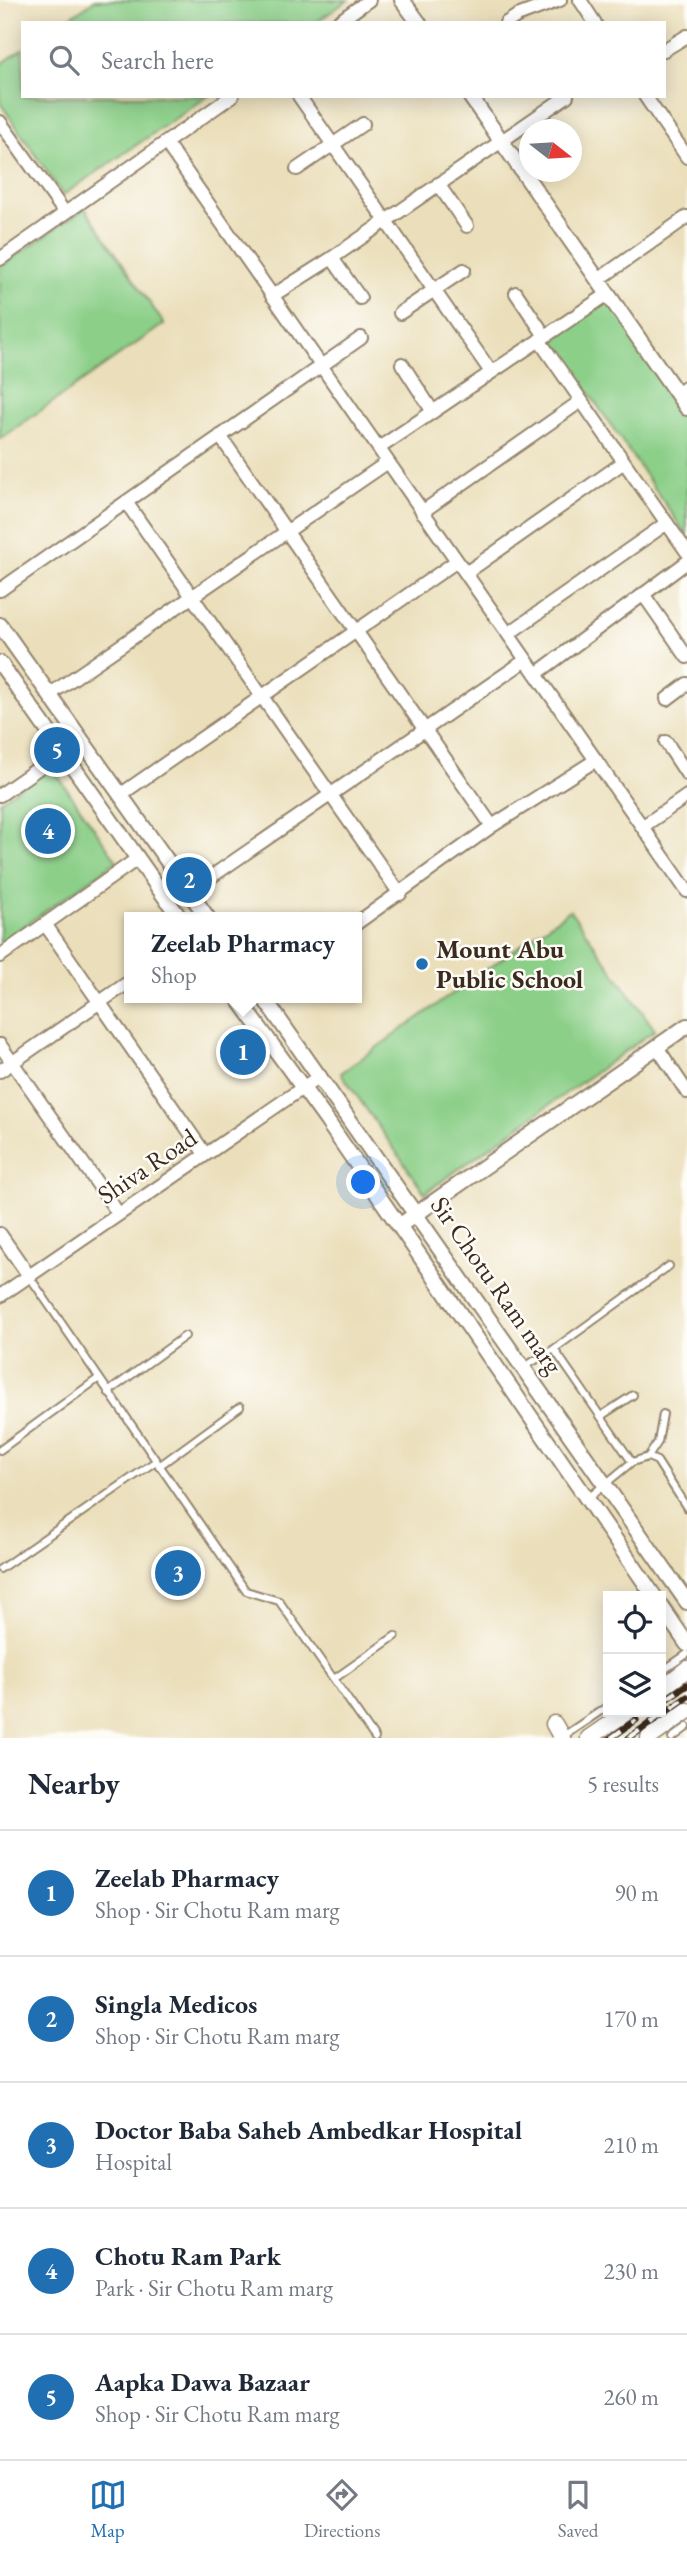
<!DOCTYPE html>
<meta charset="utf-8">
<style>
:root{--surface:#fff;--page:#f2f2f3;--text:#1f2937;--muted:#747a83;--line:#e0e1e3;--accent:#1f6fb2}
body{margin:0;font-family:"EB Garamond",serif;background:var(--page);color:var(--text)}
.controls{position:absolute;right:21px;bottom:21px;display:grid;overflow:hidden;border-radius:0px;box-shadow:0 4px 18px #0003}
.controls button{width:63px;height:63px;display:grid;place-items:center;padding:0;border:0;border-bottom:2px solid var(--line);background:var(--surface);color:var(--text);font:35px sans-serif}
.compass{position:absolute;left:519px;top:119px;width:63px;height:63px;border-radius:50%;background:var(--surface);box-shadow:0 4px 18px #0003;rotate:107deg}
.you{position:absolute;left:364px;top:1183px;width:24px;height:24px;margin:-18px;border:5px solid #fff;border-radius:50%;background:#1a73e8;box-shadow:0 0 0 10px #1a73e833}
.badge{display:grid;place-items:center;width:46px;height:46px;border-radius:50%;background:var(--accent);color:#fff;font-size:23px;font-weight:700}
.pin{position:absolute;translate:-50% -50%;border:4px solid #fff;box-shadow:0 2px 7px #0006}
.popup{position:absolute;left:124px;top:912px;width:238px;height:91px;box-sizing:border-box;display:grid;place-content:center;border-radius:0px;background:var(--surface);filter:drop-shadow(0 2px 5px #0005);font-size:23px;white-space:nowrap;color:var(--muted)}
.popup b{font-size:26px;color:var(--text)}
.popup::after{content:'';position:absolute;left:50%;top:100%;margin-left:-14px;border:14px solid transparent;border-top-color:var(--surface)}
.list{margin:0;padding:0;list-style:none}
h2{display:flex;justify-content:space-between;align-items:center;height:91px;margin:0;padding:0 28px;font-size:30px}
h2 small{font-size:23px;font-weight:400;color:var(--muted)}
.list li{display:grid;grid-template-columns:46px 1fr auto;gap:21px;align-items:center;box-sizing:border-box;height:126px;padding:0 28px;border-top:2px solid var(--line)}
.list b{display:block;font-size:26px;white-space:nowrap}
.list p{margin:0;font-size:23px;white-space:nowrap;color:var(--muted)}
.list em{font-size:23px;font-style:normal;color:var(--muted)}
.icon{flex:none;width:38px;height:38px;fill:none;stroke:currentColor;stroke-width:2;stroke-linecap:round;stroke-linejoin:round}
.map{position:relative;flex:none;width:687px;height:1738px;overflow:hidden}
.search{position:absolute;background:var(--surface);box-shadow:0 4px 18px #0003;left:21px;right:21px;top:21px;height:77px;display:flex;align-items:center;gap:18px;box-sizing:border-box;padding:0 24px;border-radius:0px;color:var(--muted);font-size:26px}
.sheet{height:721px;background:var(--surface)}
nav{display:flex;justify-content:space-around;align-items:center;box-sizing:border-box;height:98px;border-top:2px solid var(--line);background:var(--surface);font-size:19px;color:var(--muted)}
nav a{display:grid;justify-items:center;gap:4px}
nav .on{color:var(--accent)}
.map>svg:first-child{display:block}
</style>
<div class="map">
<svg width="687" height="1738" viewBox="0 0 687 1738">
<rect width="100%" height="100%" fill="#fdfcf7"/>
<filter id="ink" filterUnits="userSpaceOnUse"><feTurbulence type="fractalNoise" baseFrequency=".0143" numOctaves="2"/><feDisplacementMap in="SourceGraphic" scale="14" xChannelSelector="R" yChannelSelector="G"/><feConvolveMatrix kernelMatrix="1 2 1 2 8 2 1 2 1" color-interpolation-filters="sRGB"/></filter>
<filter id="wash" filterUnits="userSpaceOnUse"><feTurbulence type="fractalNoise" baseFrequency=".00686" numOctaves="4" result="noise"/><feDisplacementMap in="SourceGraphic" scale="28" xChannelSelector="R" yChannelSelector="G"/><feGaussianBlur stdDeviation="1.57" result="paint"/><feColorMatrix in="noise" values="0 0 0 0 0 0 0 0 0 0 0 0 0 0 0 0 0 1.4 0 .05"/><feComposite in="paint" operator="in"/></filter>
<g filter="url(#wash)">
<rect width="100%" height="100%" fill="#ebdfbb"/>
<path fill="#8bcf88" stroke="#637c53" stroke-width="2" d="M95,0H348L315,23H62Z
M23,49V96H208L63,195L0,103V65Z
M85,208L164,324L0,439V267Z
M609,299L687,413V536L552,339Z
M51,766L117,861L0,943V801Z
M570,910L655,1030L425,1193L341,1073Z"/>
</g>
<g filter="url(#ink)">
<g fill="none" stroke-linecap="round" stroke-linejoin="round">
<g stroke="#93846c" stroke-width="10">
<path id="service" d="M29,1276L246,1591L279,1601L375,1738
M554,1349L669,1266
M524,1367L554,1349L632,1462
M108,1392L185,1336
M601,1416L633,1395
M0,1450L99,1378
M648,1457L658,1442L663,1414
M159,1466L240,1407
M587,1499L632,1462L648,1457L657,1461L687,1508
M0,1569L156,1461
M661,1672L687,1654
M334,1679L395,1636
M562,1737L608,1706
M672,1738L687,1727"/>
</g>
<g stroke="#93846c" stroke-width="16">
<path id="minor" d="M580,0L595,23
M337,23L369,0
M506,23L517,16L560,0
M664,50L687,36
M299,96L491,372
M645,96L687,157
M0,122L65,213
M166,143L687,891
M297,169L363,124
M438,184L467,226
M332,258L360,298
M0,259L232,96
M598,280L687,217
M516,293L545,336
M272,296L332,258L567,96
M400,313L464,270
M539,340L687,552
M402,364L433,412
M677,394L687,387
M220,436L492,826
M379,448L608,294
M126,502L400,894
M422,512L581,401
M466,573L624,462
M0,590L361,338
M643,594L687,657
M508,634L667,523
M536,674L687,562
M49,695L388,462
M667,699L687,684
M666,742L687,774
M0,795L63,751
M120,795L457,561
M642,827L687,796
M189,892L526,660
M357,923L492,826L596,760
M45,924L205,1154
M0,956L137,859
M0,1045L118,1213
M657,1047L687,1092
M0,1071L129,982
M0,1234L29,1276
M0,1296L320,1076"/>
</g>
<g stroke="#93846c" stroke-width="18">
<path id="tertiary" d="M402,0L419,23
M470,96L687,408
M0,625L207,917
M0,663L179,917
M238,998L327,1121L654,1596
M264,998L687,1602
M399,1226L687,1026
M661,1606L687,1644"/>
</g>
<g stroke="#93846c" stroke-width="19">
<path id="secondary" d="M661,1689L687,1669
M554,1724L562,1738
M589,1738L627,1712
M649,1738L687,1711"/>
</g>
<use href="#service" stroke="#fff" stroke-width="6"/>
<use href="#minor" stroke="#fff" stroke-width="12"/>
<use href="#tertiary" stroke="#fff" stroke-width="14"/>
<use href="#secondary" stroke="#fff" stroke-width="16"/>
<g stroke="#3b2a1e" stroke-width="7">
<path id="rail" d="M666,1699L687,1685
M611,1738L636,1720
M629,1738L687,1697"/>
</g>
<use href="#rail" stroke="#fdfcf7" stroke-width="4.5" stroke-dasharray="13" stroke-linecap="butt"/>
</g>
</g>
<circle fill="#1f6fb2" stroke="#fdfcf7" stroke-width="2.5" cx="422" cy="964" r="7"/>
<g text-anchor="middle" stroke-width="5" stroke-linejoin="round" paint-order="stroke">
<g font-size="26" font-weight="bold" fill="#3b2a1e" stroke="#fdfcf7" text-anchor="start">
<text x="436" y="958">Mount Abu<tspan x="436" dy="30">Public School</tspan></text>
</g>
<g font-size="26" fill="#3b2a1e" stroke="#fdfcf7">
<text transform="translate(147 1166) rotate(-34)" y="9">Shiva Road</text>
<text transform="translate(497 1285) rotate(55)" y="9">Sir Chotu Ram marg</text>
</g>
</g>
</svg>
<div class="controls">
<button><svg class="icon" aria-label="locate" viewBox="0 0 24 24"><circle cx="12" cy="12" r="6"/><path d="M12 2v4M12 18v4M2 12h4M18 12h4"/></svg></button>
<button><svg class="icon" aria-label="layers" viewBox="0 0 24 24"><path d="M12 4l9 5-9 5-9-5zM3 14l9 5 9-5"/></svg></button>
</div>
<svg class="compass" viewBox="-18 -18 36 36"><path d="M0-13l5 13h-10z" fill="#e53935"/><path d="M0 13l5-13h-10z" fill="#747a83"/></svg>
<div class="you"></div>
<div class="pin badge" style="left:243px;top:1052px">1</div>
<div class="popup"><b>Zeelab Pharmacy</b>Shop</div>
<div class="pin badge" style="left:189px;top:880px">2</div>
<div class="pin badge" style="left:178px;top:1573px">3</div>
<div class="pin badge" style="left:48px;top:831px">4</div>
<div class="pin badge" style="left:57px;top:750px">5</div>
<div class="search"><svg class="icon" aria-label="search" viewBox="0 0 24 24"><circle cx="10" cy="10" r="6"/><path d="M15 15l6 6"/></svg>Search here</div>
</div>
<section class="sheet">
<h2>Nearby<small>5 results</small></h2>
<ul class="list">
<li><span class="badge">1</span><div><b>Zeelab Pharmacy</b><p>Shop · Sir Chotu Ram marg</p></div><em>90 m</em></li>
<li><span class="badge">2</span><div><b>Singla Medicos</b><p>Shop · Sir Chotu Ram marg</p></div><em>170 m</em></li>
<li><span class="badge">3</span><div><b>Doctor Baba Saheb Ambedkar Hospital</b><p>Hospital</p></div><em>210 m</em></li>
<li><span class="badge">4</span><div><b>Chotu Ram Park</b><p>Park · Sir Chotu Ram marg</p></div><em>230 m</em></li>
<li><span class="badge">5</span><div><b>Aapka Dawa Bazaar</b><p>Shop · Sir Chotu Ram marg</p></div><em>260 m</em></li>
</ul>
</section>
<nav>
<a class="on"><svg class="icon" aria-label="map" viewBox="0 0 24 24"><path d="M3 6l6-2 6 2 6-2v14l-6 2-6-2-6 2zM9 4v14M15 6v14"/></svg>Map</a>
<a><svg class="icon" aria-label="directions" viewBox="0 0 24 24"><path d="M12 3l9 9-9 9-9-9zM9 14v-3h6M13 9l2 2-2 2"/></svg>Directions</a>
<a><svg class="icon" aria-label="saved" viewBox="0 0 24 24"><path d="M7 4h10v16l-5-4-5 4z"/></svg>Saved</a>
</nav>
